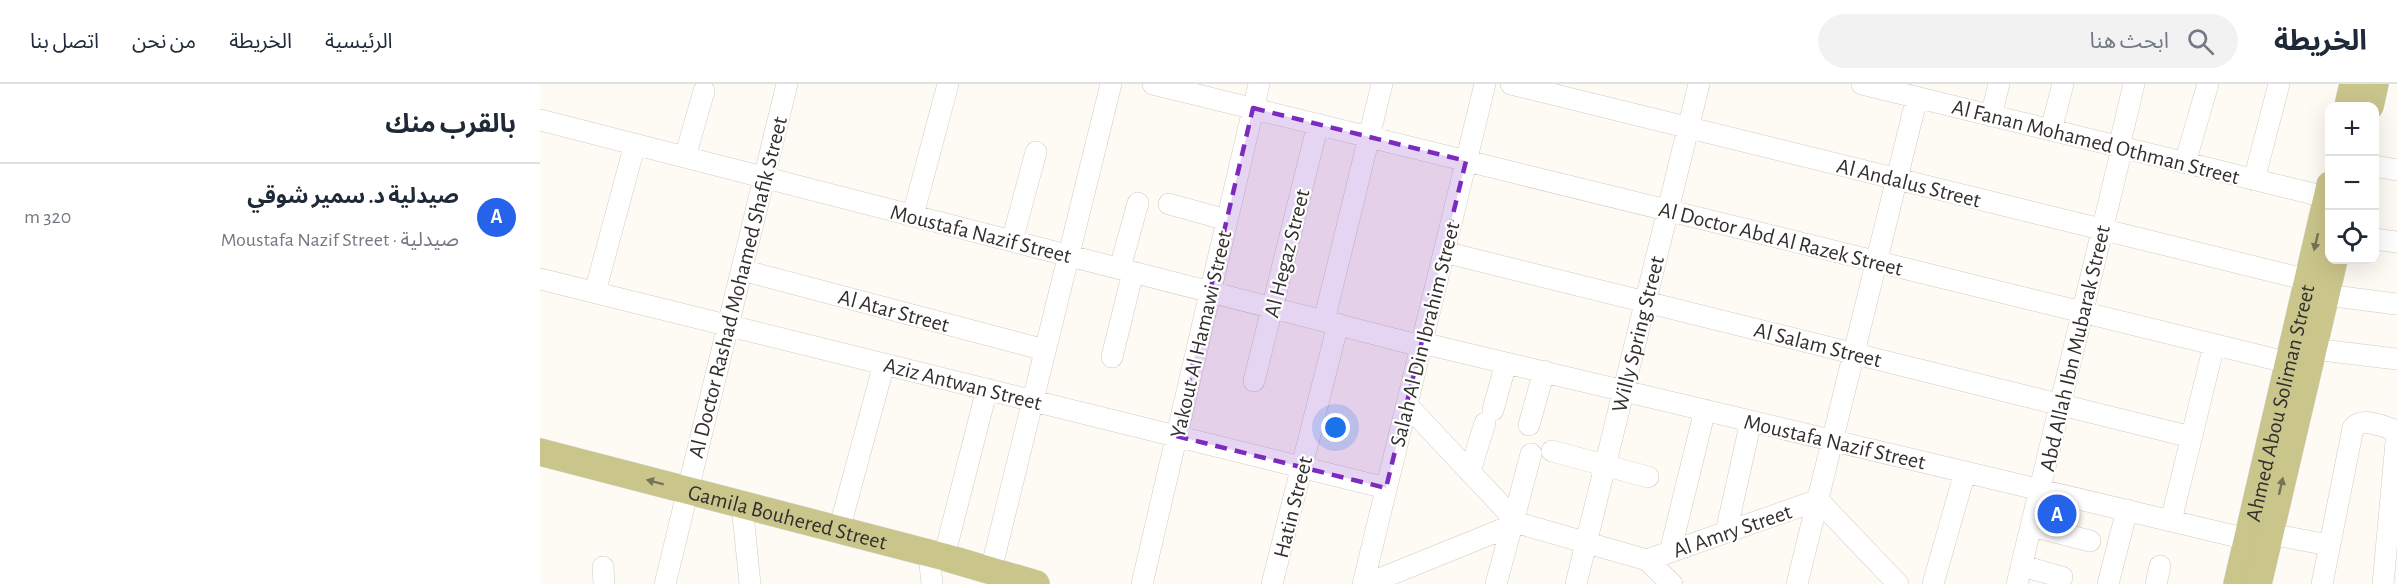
<!DOCTYPE html>
<html lang="ar">
<meta charset="utf-8">
<style>
:root{--surface:#fff;--page:#f2f2f3;--text:#1f2937;--muted:#747a83;--line:#e0e1e3;--accent:#2563eb}
body{margin:0;font-family:"Alegreya Sans","Noto Sans Arabic",sans-serif;background:var(--page);color:var(--text);direction:rtl}
.controls{position:absolute;right:18px;top:18px;display:grid;overflow:hidden;border-radius:12px;box-shadow:0 6px 24px #0002}
.controls button{width:54px;height:54px;display:grid;place-items:center;padding:0;border:0;border-bottom:2px solid var(--line);background:var(--surface);color:var(--text);font:30px sans-serif}
.you{position:absolute;left:796px;top:344px;width:21px;height:21px;margin:-15px;border:4px solid #fff;border-radius:50%;background:#1a73e8;box-shadow:0 0 0 9px #1a73e833}
.badge{display:grid;place-items:center;width:39px;height:39px;border-radius:50%;background:var(--accent);color:#fff;font-size:20px;font-weight:700}
.pin{position:absolute;translate:-50% -50%;border:3px solid #fff;box-shadow:0 2px 6px #0006}
.list{margin:0;padding:0;list-style:none}
h2{display:flex;justify-content:space-between;align-items:center;height:78px;margin:0;padding:0 24px;font-size:26px}
h2 small{font-size:20px;font-weight:400;color:var(--muted)}
.list li{display:grid;grid-template-columns:39px 1fr auto;gap:18px;align-items:center;box-sizing:border-box;height:108px;padding:0 24px;border-top:2px solid var(--line)}
.list b{display:block;font-size:22px;white-space:nowrap}
.list p{margin:0;font-size:20px;white-space:nowrap;color:var(--muted)}
.list em{font-size:20px;font-style:normal;color:var(--muted)}
.icon{flex:none;width:33px;height:33px;fill:none;stroke:currentColor;stroke-width:2;stroke-linecap:round;stroke-linejoin:round}
.map{position:relative;flex:none;width:1857px;height:500px;overflow:hidden;direction:ltr}
header{display:flex;align-items:center;gap:36px;box-sizing:border-box;height:84px;padding:0 30px;background:var(--surface);border-bottom:2px solid var(--line)}
header strong{font-size:28px}
nav{display:flex;gap:33px;margin-inline-start:auto;font-size:21px}
.search{width:420px;height:54px;background:var(--page);display:flex;align-items:center;gap:15px;box-sizing:border-box;padding:0 21px;border-radius:33px;color:var(--muted);font-size:22px}
main{display:flex}
aside{flex:1;background:var(--surface)}
.map>svg:first-child{display:block}
</style>
<header>
<strong>الخريطة</strong>
<div class="search"><svg class="icon" aria-label="search" viewBox="0 0 24 24"><circle cx="10" cy="10" r="6"/><path d="M15 15l6 6"/></svg>ابحث هنا</div>
<nav><a>الرئيسية</a><a>الخريطة</a><a>من نحن</a><a>اتصل بنا</a></nav>
</header>
<main>
<div class="map">
<svg width="1857" height="500" viewBox="0 0 1857 500">
<rect width="100%" height="100%" fill="#fefaf4"/>
<g fill="none" stroke-linecap="round" stroke-linejoin="round">
<g stroke="#d2cbc1" stroke-width="22">
<path id="minor" d="M613,0L1762,282
M971,0L1768,196
M1322,0L1790,114
M1451,32L1459,0
M0,36L881,262
M1511,46L1523,0
M1579,63L1594,0
M145,73L164,7
M1645,79L1668,0
M1834,82L1857,86
M1714,96L1739,0
M629,120L687,136
M373,131L408,0
M1834,155L1857,158
M472,157L496,68
M904,168L1651,353
M580,184L598,119
M202,186L505,266
M0,195L846,404
M55,208L95,60
M1786,211L1857,220
M784,237L842,0
M882,259L1707,455
M1773,265L1857,275
M572,273L593,188
M714,297L778,40
M867,321L978,439L1107,476L1132,500
M953,326L966,279
M989,341L1004,287
M1012,367L1108,393
M930,387L945,339
M202,421L210,500
M974,434L991,370
M1631,437L1674,261
M1491,442L1550,457
M299,446L344,280
M1186,448L1211,337
M1730,450L1789,461
M1130,468L1165,326
M389,470L392,500
M404,473L447,305
M1107,476L1278,416L1358,500
M1482,482L1522,493
M63,483L64,500
M451,486L571,0
M125,500L247,0
M602,500L719,0
M732,500L798,240
M823,500L945,0
M827,500L978,439
M956,500L972,441
M1036,500L1159,0
M1257,500L1377,13
M1393,500L1425,388
M1477,500L1582,64
M1568,500L1587,426
M1616,500L1620,482
M1782,500L1813,344C1823,332 1844,343 1857,347
M1843,500L1857,348"/>
</g>
<g stroke="#d6d6d5" stroke-width="28">
<g id="major">
<path d="M1808,22L1813,0"/>
<path d="M1830,22L1835,0"/>
<path id="s1" d="M0,368L404,473L496,500"/>
<path id="s2" d="M1697,500L1790,101"/>
<path d="M1718,500L1794,176"/>
</g>
</g>
<use href="#minor" stroke="#fff" stroke-width="21"/>
<use href="#major" stroke="#cac58b" stroke-width="27"/>
</g>
<defs><path id="oneway-solid" d="M-6-.8H1V-3.2L6.5 0L1 3.2V.8H-6Z" transform="scale(1.5)"/></defs>
<g fill="#767357">
<use href="#oneway-solid" transform="translate(1776 158) rotate(103)"/>
<use href="#oneway-solid" transform="translate(115 398) rotate(-165)"/>
<use href="#oneway-solid" transform="translate(1741 402) rotate(-77)"/>
</g>
<path fill="#7b2cbf" fill-opacity="0.2" stroke="#7b2cbf" stroke-width="4.5" stroke-dasharray="12 8" stroke-linejoin="round" d="M713,24L926,77L846,404L636,352Z"/>
<g text-anchor="middle" stroke-width="4.5" stroke-linejoin="round" paint-order="stroke">
<g font-size="22" fill="#32302c" stroke="#fff">
<text transform="translate(1556 57) rotate(14)" y="8">Al Fanan Mohamed Othman Street</text>
<text transform="translate(1369 98) rotate(14)" y="8">Al Andalus Street</text>
<text transform="translate(441 149) rotate(14)" y="8">Moustafa Nazif Street</text>
<text transform="translate(1241 154) rotate(14)" y="8">Al Doctor Abd Al Razek Street</text>
<text transform="translate(746 169) rotate(-76)" y="8">Al Hegaz Street</text>
<text transform="translate(197 203) rotate(-76)" y="8">Al Doctor Rashad Mohamed Shafik Street</text>
<text transform="translate(354 226) rotate(15)" y="8">Al Atar Street</text>
<text transform="translate(660 250) rotate(-77)" y="8">Yakout Al Hamawi Street</text>
<text transform="translate(884 250) rotate(-76)" y="8">Salah Al Din Ibrahim Street</text>
<text transform="translate(1097 250) rotate(-76)" y="8">Willy Spring Street</text>
<text transform="translate(1278 260) rotate(14)" y="8">Al Salam Street</text>
<text transform="translate(1534 264) rotate(-77)" y="8">Abd Allah Ibn Mubarak Street</text>
<text transform="translate(423 299) rotate(14)" y="8">Aziz Antwan Street</text>
<text dy="8" stroke="none"><textPath href="#s2" startOffset="186">Ahmed Abou Soliman Street</textPath></text>
<text transform="translate(1295 357) rotate(13)" y="8">Moustafa Nazif Street</text>
<text transform="translate(752 423) rotate(-76)" y="8">Hatin Street</text>
<text dy="8" stroke="none"><textPath href="#s1" startOffset="256">Gamila Bouhered Street</textPath></text>
<text transform="translate(1192 446) rotate(-19)" y="8">Al Amry Street</text>
</g>
</g>
</svg>
<div class="controls">
<button>+</button>
<button>−</button>
<button><svg class="icon" aria-label="locate" viewBox="0 0 24 24"><circle cx="12" cy="12" r="6"/><path d="M12 2v4M12 18v4M2 12h4M18 12h4"/></svg></button>
</div>
<div class="you"></div>
<div class="pin badge" style="left:1517px;top:430px">A</div>
</div>
<aside>
<h2>بالقرب منك<small></small></h2>
<ul class="list">
<li><span class="badge">A</span><div><b>صيدلية د. سمير شوقي</b><p>صيدلية · Moustafa Nazif Street</p></div><em>320 m</em></li>
</ul>
</aside>
</main>
